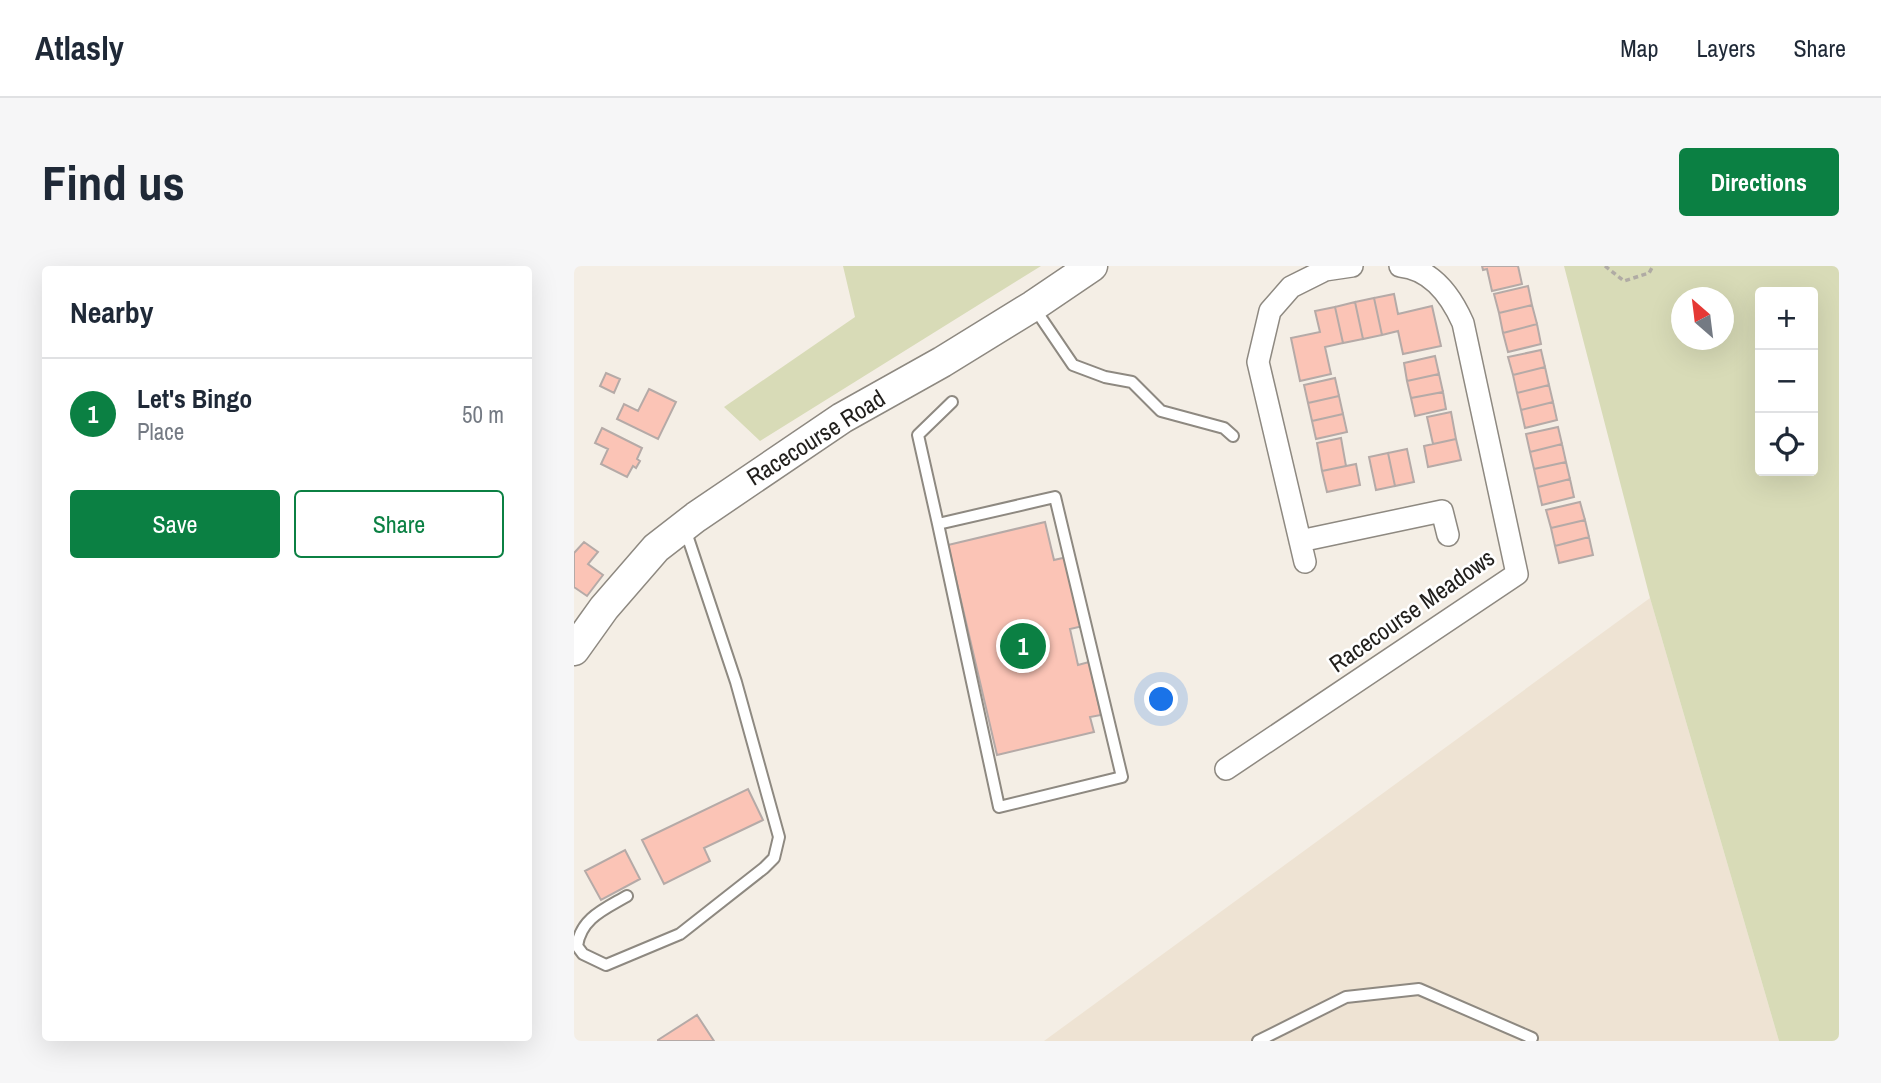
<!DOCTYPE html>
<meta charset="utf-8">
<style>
:root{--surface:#fff;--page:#f6f6f7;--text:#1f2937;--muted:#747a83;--line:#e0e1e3;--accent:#0b8043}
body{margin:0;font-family:"Archivo Narrow",sans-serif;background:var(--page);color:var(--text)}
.controls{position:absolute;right:21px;top:21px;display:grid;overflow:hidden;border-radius:7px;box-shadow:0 7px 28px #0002}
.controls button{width:63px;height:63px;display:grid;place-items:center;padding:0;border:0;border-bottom:2px solid var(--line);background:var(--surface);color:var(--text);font:35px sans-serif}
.compass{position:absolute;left:1097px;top:21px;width:63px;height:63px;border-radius:50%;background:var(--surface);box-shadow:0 7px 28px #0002;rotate:332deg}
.you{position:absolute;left:588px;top:434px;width:24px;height:24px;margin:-18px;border:5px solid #fff;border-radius:50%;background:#1a73e8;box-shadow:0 0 0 10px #1a73e833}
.badge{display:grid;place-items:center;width:46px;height:46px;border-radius:50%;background:var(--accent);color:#fff;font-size:23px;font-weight:700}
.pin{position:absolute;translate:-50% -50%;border:4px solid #fff;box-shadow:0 2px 7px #0006}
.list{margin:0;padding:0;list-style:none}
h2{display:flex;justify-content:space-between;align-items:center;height:91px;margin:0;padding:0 28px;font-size:30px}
h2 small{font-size:23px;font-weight:400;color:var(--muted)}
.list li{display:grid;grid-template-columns:46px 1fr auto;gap:21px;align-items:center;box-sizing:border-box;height:112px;padding:0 28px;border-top:2px solid var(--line)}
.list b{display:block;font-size:26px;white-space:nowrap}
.list p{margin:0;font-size:23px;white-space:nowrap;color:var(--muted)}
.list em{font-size:23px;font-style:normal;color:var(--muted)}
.actions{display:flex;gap:14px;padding:21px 28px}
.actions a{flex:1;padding:16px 0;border:2px solid var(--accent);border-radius:7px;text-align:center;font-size:24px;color:var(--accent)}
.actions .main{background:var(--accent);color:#fff}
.icon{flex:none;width:38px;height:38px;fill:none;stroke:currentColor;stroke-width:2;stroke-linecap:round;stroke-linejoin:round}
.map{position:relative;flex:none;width:1265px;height:775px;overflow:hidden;border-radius:7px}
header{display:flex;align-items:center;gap:42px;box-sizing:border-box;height:98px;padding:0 35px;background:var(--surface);border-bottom:2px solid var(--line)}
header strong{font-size:33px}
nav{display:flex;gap:38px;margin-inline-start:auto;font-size:24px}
.intro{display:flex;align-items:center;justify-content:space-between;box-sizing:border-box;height:168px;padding:0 42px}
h1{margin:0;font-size:49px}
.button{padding:18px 32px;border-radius:7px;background:var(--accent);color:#fff;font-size:24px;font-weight:700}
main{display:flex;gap:42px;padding:0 42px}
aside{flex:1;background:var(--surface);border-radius:7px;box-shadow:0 7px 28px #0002}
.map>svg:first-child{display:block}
</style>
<header>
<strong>Atlasly</strong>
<nav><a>Map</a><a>Layers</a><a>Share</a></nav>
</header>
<div class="intro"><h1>Find us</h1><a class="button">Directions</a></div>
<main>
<aside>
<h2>Nearby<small></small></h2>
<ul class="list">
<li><span class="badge">1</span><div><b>Let's Bingo</b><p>Place</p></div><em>50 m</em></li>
</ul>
<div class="actions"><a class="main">Save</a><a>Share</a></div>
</aside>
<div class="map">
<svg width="1265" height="775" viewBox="0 0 1265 775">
<rect width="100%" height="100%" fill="#f4eee5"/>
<path fill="#eee3d3" d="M1076,332L1205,775H470Z"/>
<path fill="#d8dbb7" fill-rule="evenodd" d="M269,0H467L186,175L150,141L281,51Z
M990,0H1265V775H1205L1076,332ZM1186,26H1239V205H1186ZM1108,32H1150V74H1108Z"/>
<path fill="#fbc4b6" stroke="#b5aaa7" stroke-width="2" d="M908,0H944L948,18L918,25L913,3L909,4Z
M954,20L958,39L925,47L920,28Z
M820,28L824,48L858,40L867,80L829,88L824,65L808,69L800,32Z
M800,32L808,69L789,73L781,36Z
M781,36L789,73L769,77L761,41Z
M958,39L963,58L929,67L925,47Z
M761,41L769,77L751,81L757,108L726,115L717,72L746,66L741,45Z
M963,58L967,78L934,86L929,67Z
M967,84L971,101L939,109L934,91Z
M861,90L865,108L833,115L830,97Z
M971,101L975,119L943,127L939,109Z
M32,107L46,113L40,127L26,120Z
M865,108L869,126L837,132L833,115Z
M761,112L765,130L734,137L730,119Z
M975,119L979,136L947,144L943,127Z
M75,123L102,136L84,173L43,153L50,138L64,145Z
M869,126L872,143L841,150L837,132Z
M765,130L769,148L738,155L734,137Z
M979,136L983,154L951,162L947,144Z
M877,146L882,173L859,178L853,151Z
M769,148L773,166L742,173L738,155Z
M984,161L988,178L956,186L952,168Z
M28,162L68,182L63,193L66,195L62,202L59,200L53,211L27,198L34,183L21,177Z
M767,172L772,200L748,205L743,177Z
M882,173L887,194L854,201L850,180Z
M988,178L992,196L960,203L956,186Z
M833,183L840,216L821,220L814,187Z
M814,187L821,220L802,224L795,191Z
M992,196L996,213L964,221L960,203Z
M782,198L786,219L753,226L748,205Z
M996,213L1000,231L968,239L964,221Z
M1006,236L1011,254L977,262L972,244Z
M1011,254L1015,271L981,280L977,262Z
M471,256L480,294L493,291L509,360L496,363L504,399L515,396L527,449L516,451L520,466L423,489L374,279Z
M1015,271L1019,289L985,297L981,280Z
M10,276L24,286L14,298L29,309L13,330L0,321V287Z
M174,523L189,554L130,582L136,595L90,618L68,574Z
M51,584L66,613L27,634L11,605Z
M123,749L140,775H84V774Z"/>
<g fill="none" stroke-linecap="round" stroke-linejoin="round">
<g stroke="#8e8981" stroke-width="14">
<path id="lane" d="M461,43L499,99L531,111L558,116L587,145L650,162L659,170
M481,231L548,511L425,541L364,258Z
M364,258L344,169L378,136
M53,630C31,643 7,652 3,680L9,688L32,699L106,668L190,602L200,592L205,571L162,416L111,263
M684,775L772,731L845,723L958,772"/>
</g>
<g stroke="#8e8981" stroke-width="24">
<path id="street" d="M726,275L868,245L874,269
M731,296L684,96L696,45L717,21L751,4L778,0
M652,503L943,308L889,57C877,30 858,3 826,0"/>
</g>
<g stroke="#8e8981" stroke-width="33">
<path id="secondary" d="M0,384L30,342L82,282L122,251L268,152L368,96L459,40L518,0"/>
</g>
<path stroke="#b0aba4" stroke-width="3.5" stroke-dasharray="5 3.5" stroke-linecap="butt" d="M1031,0L1050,15L1075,7L1079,0"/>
<use href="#lane" stroke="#fff" stroke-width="10"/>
<use href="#street" stroke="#fff" stroke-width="21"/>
<use href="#secondary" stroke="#fff" stroke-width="30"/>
</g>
<g text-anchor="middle" stroke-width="5" stroke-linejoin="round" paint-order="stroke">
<g font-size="24" fill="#211f1c" stroke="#fff">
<text transform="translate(242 172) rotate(-32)" y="8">Racecourse Road</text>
<text transform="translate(838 345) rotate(-35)" y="8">Racecourse Meadows</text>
</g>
</g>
</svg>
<div class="controls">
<button>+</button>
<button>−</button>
<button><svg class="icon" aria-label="locate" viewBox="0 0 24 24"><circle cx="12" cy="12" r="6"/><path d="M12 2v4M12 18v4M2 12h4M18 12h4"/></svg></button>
</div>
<svg class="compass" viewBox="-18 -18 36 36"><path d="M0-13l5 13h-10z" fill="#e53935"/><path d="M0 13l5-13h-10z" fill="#747a83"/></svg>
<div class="you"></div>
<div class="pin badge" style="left:449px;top:380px">1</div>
</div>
</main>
